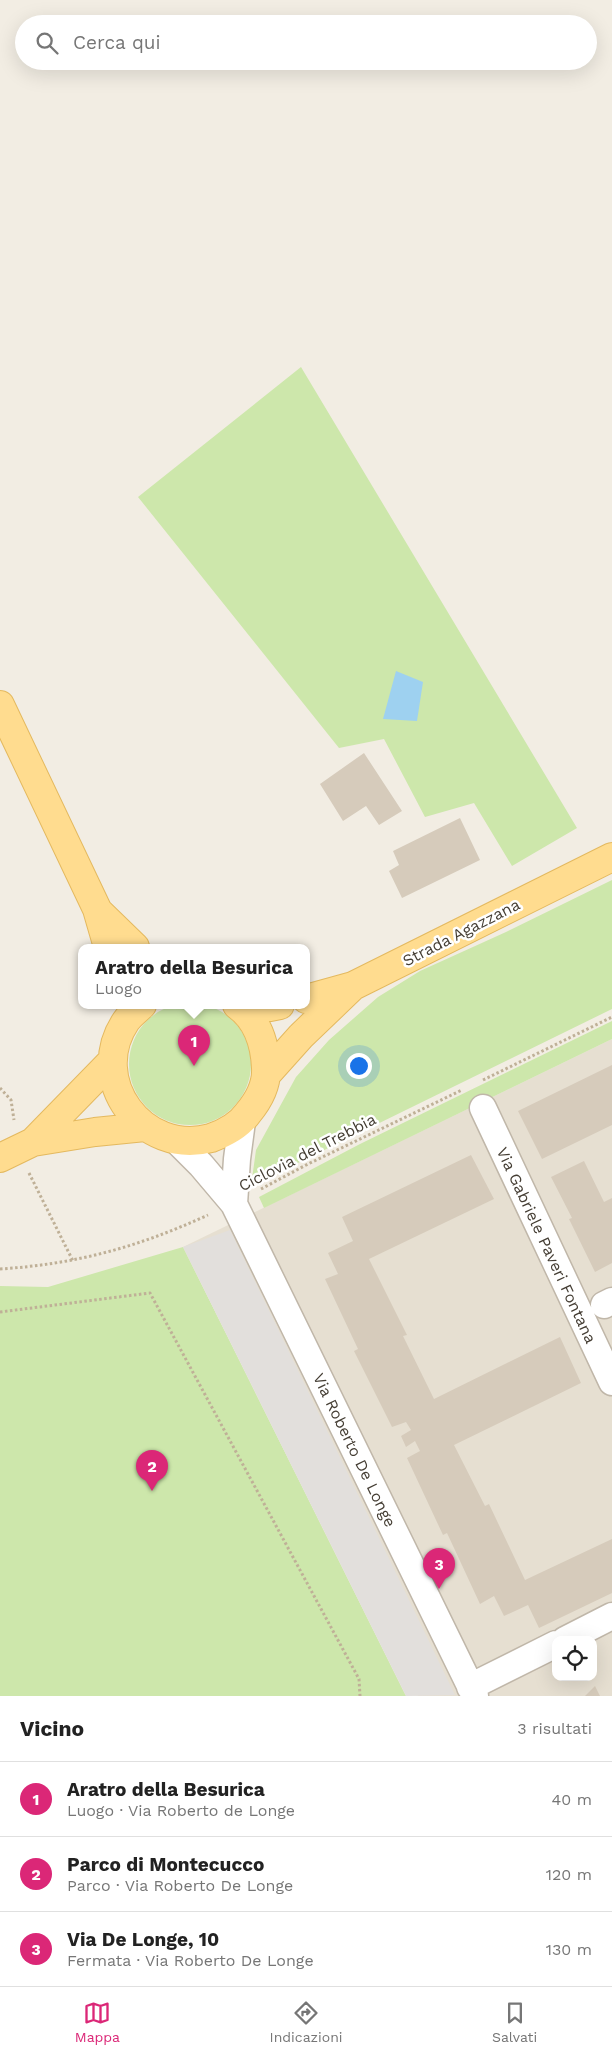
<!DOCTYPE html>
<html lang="it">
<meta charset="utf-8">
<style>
:root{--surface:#fff;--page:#f2f2f2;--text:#222;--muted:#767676;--line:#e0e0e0;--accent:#db2777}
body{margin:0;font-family:"Work Sans",sans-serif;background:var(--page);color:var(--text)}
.controls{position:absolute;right:15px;bottom:15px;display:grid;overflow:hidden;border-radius:10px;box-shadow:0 5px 20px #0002}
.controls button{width:45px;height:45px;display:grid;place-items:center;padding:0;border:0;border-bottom:1px solid var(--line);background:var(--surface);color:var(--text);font:25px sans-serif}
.you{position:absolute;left:358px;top:1065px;width:18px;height:18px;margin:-12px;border:4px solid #fff;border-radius:50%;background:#1a73e8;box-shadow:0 0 0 8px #1a73e833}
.badge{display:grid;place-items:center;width:32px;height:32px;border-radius:50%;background:var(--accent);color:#fff;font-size:16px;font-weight:700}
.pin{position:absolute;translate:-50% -41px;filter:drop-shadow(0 1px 2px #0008)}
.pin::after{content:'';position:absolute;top:26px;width:18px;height:15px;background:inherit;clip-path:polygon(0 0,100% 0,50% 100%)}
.popup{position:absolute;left:78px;top:944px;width:232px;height:65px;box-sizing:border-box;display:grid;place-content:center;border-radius:10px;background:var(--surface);filter:drop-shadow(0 1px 4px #0005);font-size:16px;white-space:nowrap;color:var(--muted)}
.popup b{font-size:19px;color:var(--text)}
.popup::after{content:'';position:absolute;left:50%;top:100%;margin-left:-10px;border:10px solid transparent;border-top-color:var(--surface)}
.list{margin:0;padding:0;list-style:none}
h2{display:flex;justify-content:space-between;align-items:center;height:65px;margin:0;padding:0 20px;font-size:21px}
h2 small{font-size:16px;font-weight:400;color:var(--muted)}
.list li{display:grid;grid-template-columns:32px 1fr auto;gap:15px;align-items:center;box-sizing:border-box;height:75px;padding:0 20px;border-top:1px solid var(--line)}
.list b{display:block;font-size:19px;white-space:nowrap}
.list p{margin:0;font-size:16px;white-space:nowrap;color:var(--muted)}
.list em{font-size:16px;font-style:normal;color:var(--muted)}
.icon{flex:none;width:28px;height:28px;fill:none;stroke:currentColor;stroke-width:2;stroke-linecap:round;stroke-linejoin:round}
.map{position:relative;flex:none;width:612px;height:1696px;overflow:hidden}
.search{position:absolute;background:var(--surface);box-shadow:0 5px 20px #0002;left:15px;right:15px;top:15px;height:55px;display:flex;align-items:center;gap:12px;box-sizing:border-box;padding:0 18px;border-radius:28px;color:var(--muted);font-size:19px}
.sheet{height:290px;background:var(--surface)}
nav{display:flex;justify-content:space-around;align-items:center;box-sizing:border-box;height:70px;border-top:1px solid var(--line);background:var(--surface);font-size:14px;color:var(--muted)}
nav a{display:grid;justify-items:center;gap:2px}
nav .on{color:var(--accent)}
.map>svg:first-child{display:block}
</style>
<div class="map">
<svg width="612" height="1696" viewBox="0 0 612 1696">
<rect width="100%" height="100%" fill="#f2ede3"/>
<path fill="#e6dfd1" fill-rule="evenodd" d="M612,1039V1696H418L183,1247ZM556,1640H593V1677H556Z"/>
<path fill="#cde7ab" d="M301,367L577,828L512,866L474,803L425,817L384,739L339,748L138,497Z
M612,880V1009L251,1186L256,1150L296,1077L329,1040L378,997L420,971L506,932Z
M129 1064a61 61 0 1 1 122 0a61 61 0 1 1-122 0Z
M612,1021V1039L264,1208L259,1197L360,1144Z
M183,1247L406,1696H0V1286L48,1287Z"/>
<path fill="#e2dfdc" d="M230,1230L455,1695L406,1696L183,1247Z"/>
<path fill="#9ed1f0" d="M396,671L423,682L417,721L383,719Z"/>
<path fill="#d6cbbb" d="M364,753L402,811L379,825L366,806L343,821L320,784Z
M460,818L480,860L402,898L389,871L399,865L393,851Z
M612,1065V1125L542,1159L518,1111Z
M471,1155L494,1199L369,1259L407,1335L403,1336L434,1399L560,1337L581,1383L454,1445L485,1506L489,1504L525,1580L612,1539V1593L539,1628L528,1605L504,1616L494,1596L480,1604L447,1533L443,1535L407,1458L420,1451L415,1441L406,1447L401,1436L411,1430L406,1422L392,1427L354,1351L358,1349L325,1279L338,1274L328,1253L353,1241L342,1217Z
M584,1161L604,1202L612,1198V1263L595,1272L569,1219L572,1218L551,1177Z
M595,1686L600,1696H585Z"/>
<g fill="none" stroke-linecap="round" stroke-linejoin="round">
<g stroke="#c0b7a9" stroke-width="29">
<path id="minor" d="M483,1108L612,1382
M176,1140L201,1165L234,1204L475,1696
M234,1204L237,1159L242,1121
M604,1305L612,1301
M565,1640L612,1616
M470,1687L556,1644"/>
</g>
<g stroke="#e4b95f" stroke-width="30">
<path id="major" d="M0,705L97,909L108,947
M100,913L135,947
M306,999L353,986L612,857
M142,1005C137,1010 130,1015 126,1021C86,1080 143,1157 211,1138C225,1133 239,1126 248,1113C258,1101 267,1085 266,1068C265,1044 258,1020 237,1005
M240,1007H270L280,1005
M266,1075L301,1036L351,988
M33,1142L113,1060
M0,1158L33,1142L95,1132L145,1127"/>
</g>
<path stroke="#bfb097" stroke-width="3" stroke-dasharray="2.5 2.5" stroke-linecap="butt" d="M483,1080L612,1017
M0,1088L11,1100L14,1120
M29,1173L73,1261
M261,1189L308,1164L462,1090
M0,1269C77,1264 138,1247 208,1215
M0,1312L150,1293L359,1679L360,1696"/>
<use href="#minor" stroke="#fff" stroke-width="26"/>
<use href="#major" stroke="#ffdc8f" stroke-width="28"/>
</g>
<g text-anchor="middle" stroke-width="5" stroke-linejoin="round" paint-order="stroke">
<g font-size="16" fill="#443d33" stroke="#fff">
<text transform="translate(461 932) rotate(-27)" y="6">Strada Agazzana</text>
<text transform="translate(307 1152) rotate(-27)" y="6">Ciclovia del Trebbia</text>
<text transform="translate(547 1245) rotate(65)" y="6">Via Gabriele Paveri Fontana</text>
<text transform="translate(355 1450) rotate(64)" y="6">Via Roberto De Longe</text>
</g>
</g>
</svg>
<div class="controls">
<button><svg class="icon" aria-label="locate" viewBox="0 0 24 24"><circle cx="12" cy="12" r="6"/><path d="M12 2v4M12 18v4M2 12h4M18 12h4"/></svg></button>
</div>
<div class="you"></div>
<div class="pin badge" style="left:194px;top:1066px">1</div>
<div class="popup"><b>Aratro della Besurica</b>Luogo</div>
<div class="pin badge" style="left:152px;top:1491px">2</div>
<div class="pin badge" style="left:439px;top:1589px">3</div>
<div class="search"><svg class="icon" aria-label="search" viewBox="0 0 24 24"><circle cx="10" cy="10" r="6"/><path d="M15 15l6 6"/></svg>Cerca qui</div>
</div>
<section class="sheet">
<h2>Vicino<small>3 risultati</small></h2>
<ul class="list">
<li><span class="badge">1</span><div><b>Aratro della Besurica</b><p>Luogo · Via Roberto de Longe</p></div><em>40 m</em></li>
<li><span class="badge">2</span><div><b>Parco di Montecucco</b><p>Parco · Via Roberto De Longe</p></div><em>120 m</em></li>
<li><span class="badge">3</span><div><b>Via De Longe, 10</b><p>Fermata · Via Roberto De Longe</p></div><em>130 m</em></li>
</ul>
</section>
<nav>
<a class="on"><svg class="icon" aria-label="map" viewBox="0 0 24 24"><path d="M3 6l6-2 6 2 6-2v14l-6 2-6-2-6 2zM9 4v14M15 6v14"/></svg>Mappa</a>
<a><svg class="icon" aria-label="directions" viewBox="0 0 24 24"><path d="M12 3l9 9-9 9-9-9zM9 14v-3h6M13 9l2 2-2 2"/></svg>Indicazioni</a>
<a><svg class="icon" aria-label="saved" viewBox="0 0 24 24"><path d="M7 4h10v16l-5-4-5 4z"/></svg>Salvati</a>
</nav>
